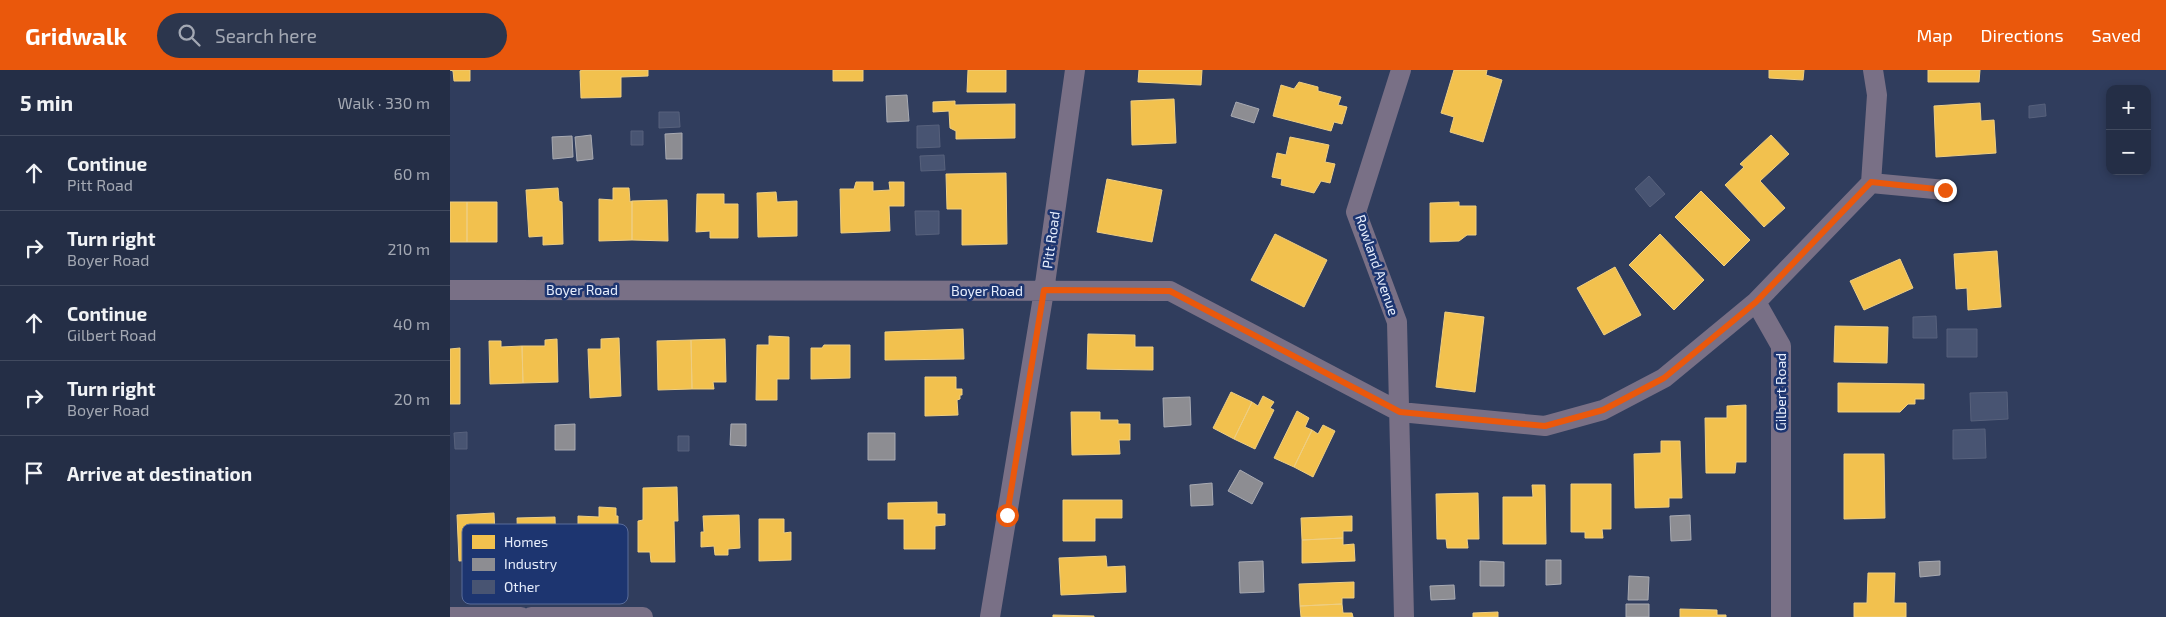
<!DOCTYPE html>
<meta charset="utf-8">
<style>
:root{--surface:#242e46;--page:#2c364d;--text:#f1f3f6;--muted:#a3a8b3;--line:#414a5f;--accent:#ea580c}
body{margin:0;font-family:"Exo 2",sans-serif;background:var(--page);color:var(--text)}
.controls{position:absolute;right:15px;top:15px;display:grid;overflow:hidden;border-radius:10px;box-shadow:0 2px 8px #0003}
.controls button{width:45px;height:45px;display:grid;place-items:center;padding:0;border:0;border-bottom:1px solid var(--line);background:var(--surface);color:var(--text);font:25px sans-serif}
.stop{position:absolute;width:15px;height:15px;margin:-11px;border:4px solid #ea580c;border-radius:50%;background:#fff}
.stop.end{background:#ea580c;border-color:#fff;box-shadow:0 1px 5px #0008}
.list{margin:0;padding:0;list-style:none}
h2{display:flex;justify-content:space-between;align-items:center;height:65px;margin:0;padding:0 20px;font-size:21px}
h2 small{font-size:16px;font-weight:400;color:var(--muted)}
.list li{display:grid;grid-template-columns:32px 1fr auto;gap:15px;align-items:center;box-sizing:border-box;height:75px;padding:0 20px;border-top:1px solid var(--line)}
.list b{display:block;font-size:19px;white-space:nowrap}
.list p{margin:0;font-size:16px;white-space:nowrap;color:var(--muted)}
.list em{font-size:16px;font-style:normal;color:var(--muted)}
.icon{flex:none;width:28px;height:28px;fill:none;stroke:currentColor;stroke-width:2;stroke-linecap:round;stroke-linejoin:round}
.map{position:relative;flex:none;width:1716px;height:547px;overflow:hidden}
header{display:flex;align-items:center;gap:30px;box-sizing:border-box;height:70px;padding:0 25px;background:var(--accent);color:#fff}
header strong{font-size:24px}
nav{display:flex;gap:28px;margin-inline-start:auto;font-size:18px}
.search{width:350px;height:45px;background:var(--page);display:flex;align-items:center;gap:12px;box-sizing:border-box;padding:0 18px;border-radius:28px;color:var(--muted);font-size:19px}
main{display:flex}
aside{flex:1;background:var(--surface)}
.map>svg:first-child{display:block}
</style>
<header>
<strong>Gridwalk</strong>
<div class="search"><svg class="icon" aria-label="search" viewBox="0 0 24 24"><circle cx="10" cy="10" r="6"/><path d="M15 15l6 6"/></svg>Search here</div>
<nav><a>Map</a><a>Directions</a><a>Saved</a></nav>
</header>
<main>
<aside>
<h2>5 min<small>Walk · 330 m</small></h2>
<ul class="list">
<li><svg class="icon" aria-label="ahead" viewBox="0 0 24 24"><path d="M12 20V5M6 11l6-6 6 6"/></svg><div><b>Continue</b><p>Pitt Road</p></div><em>60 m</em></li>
<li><svg class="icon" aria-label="right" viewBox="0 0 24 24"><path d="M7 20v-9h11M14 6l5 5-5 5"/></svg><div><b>Turn right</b><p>Boyer Road</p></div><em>210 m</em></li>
<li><svg class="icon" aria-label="ahead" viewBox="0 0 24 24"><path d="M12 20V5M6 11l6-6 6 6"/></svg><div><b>Continue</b><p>Gilbert Road</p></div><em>40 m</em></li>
<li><svg class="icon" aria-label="right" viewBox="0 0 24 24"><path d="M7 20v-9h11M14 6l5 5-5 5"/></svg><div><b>Turn right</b><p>Boyer Road</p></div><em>20 m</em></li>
<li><svg class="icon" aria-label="arrive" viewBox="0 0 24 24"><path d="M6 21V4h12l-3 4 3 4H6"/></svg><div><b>Arrive at destination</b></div></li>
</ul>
</aside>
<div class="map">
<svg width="1716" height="547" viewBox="0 0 1716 547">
<rect width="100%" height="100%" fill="#303d5d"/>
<path fill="#f2c14e" stroke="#eece82" d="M0,0H20V11H4L3,1Z
M132,0H198V6L171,7V27L131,28L130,1Z
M383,0H413V11H383Z
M518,0H556V22H517Z
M689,0H752L751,15L688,12Z
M1004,0H1037L1036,5L1052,10L1033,72L1000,62L1004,47L991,43Z
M1319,0H1354L1353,10L1319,8Z
M1478,0H1530L1529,12H1478Z
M849,12L868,17V21L891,27L888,35L897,37L892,54L884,52L881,61L823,46L831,15L844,19Z
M724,29L726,73L682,75L681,31Z
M505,31V35L565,34V68L506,69V61L500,58L499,41L483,42V32Z
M1530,33L1531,51L1544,50L1546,83L1486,87L1484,36Z
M1321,65L1339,84L1310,111L1335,138L1314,157L1275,115L1294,97L1290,94Z
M840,67L879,75L875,92L885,94L880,113L871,111L864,123L831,115L832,109L822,107L827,83L836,85Z
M556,103L557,174L512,175V139H497L496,104Z
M657,109L712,120L702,172L647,162Z
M406,112H423V121L440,120L439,112H454V136H439L440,161L391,163L390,119H404Z
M108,118L109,131L112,132L113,174L93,175V166L79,167L76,120Z
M163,118H179L180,132L182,131V170L149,171V129L163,130Z
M1251,121L1300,170L1274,196L1225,147Z
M326,122L327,132L347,131V166L308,167L307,123Z
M247,124H274V134H288V168H260V161L246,162Z
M217,130L218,171L182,170V131Z
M0,132H17V172H0Z
M17,132H47V172H17Z
M1009,132V136H1026V165H1017L1009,171L980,172V133Z
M825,164L877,190L854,237L801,210Z
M1210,164L1254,210L1224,240L1179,195Z
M1547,181L1551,237L1518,240L1517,218L1506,219L1504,184Z
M1450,189L1463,218L1414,240L1400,211Z
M1165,197L1191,245L1154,265L1127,218Z
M995,242L1034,247L1025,322L986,317Z
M1385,256L1438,257L1437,293L1384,292Z
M513,259L514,289L435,290V262Z
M638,264L685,265V277H703V300L637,299Z
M319,266L339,267V309H327V330H306L307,275H319Z
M169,268L171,326L140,328L138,279H151V269Z
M107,269L108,312L73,313L72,276H95V270Z
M275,269L276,312H263L264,319H242L241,270Z
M241,270L242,319L208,320L207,271Z
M39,271H51V277L72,276L73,313L40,314Z
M374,275H400V308L361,309V278H372Z
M10,278V334H0V279Z
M475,307H506V319H512V325H510V329L507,330L508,345L475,346Z
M1388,313L1474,314V329H1465V334H1458L1450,342H1388Z
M781,322L802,332L784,369L763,358Z
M813,326L824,332L820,338L824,340L805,379L784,369L802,332L808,336Z
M1296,335V392H1286L1285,403H1256L1255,348H1277V336Z
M847,341L859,348L855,357L862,360L844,397L824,388Z
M621,342H650V350H668V354H680V370H669L670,384L622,385Z
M873,355L885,361L863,407L844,397L862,360L868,364Z
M1211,371H1230L1232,428H1219V437L1185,438L1184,384L1211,383Z
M1394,384H1434L1435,448L1394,449Z
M1121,414H1161V459H1152L1153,468H1135V462H1121Z
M1082,415H1095L1096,474H1053V427H1083Z
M227,417L228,451H224L225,492H201L200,482H188V451L193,450V418Z
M1028,423L1029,469H1017L1018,478H997L996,469H987L986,424Z
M613,430H672V448H645V471H613Z
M487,432V444H495V455L485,456V479H454V449H438V433Z
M149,437L166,438V446H168V480H128V446L149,447Z
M44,443L46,484L29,485L27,490L9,491L7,445Z
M289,445L290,478L278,479V485H265L264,476L251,477V462H254L253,446Z
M902,446V461H893V468L852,470L851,448Z
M105,447L106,481L68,482L67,448Z
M309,449H334V463L341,462V490L309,491Z
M893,468V475L904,474L905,491L852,493V470Z
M656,486L657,497L675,496L676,522L611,525L609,488Z
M1418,503H1445L1444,533H1456V547H1404V533H1417Z
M904,512V528H892V534L850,536L849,514Z
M892,534L893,543H902L903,547H851L850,536Z
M1230,539L1267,540V545H1276V547H1230Z
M1048,542V547H1023V543Z
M603,545L644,546V547H603Z"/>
<path fill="#8d8d92" stroke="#a8aab2" d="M457,25L459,51L437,52L436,26Z
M786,32L809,39L804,53L781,46Z
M232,63V89H216L215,64Z
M141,65L143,89L127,91L125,67Z
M122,66L123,87L103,89L102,67Z
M740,327L741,355L714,357L713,328Z
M125,354V380H105V355Z
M281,354H296V376L280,375Z
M418,363H445V390H418Z
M790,400L813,413L802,434L778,421Z
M762,413L763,435L741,436L740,415Z
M1240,445L1241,470L1221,471L1220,446Z
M1096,490H1111V514L1096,515Z
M813,491L814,522L790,523L789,492Z
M1030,491L1054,492V516H1030Z
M1490,491V505L1470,507L1469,492Z
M1179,506L1199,507L1198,530H1178Z
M1004,515L1005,529L981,530L980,516Z
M1176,534H1199V547H1176Z"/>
<path fill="#485472" stroke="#57617c" d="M1595,34L1596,46L1579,48V36Z
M209,42H229L230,57L209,58Z
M489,55L490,77L467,78V56Z
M181,61H193V75H181Z
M494,85L495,100L471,101L470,86Z
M1199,106L1215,124L1200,137L1185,119Z
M465,141H489V164L466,165Z
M1486,246L1487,268H1463V247Z
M1497,259H1527V287H1497Z
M1557,322L1558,349L1521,351L1520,323Z
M1535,359L1536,388L1503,389V360Z
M17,362V379H5L4,363Z
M228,366H239V381H228Z"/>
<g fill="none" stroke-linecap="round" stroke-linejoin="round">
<path stroke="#797086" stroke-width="20" d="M951,0L906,142L947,252L954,547
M1421,113L1495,120
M0,220L720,221L950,342L1095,356L1153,340L1214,308L1306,232
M0,547H71
M81,547H193
M540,547L594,221L625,0
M1331,547V276L1306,232L1421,113L1427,25L1423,0"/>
</g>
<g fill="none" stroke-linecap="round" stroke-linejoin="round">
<path stroke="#ea580c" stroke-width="6" d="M557,445L594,220L720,221L950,342L1095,356L1153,340L1214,308L1306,232L1421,112L1495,120"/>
</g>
<g text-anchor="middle" stroke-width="5" stroke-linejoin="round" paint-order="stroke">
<g font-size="14" fill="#e6edfc" stroke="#1d3570">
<text transform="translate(601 170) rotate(-82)" y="5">Pitt Road</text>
<text transform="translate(927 195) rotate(71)" y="5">Rowland Avenue</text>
<text x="132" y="225">Boyer Road</text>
<text x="537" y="226">Boyer Road</text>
<text transform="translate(1331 322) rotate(-90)" y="5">Gilbert Road</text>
</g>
</g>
<rect x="12" y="454" width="166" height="80" rx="8" fill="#1d3570" stroke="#596c9a" stroke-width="1"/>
<rect x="22" y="465" width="23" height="14" fill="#f2c14e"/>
<rect x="22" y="488" width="23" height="13" fill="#8d8d92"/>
<rect x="22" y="510" width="23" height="14" fill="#485472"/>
<g font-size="14" fill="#e6edfc">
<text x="54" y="477">Homes</text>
<text x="54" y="499">Industry</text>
<text x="54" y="522">Other</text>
</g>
</svg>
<div class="controls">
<button>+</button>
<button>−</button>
</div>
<div class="stop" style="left:557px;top:445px"></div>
<div class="stop end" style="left:1495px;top:120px"></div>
</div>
</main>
